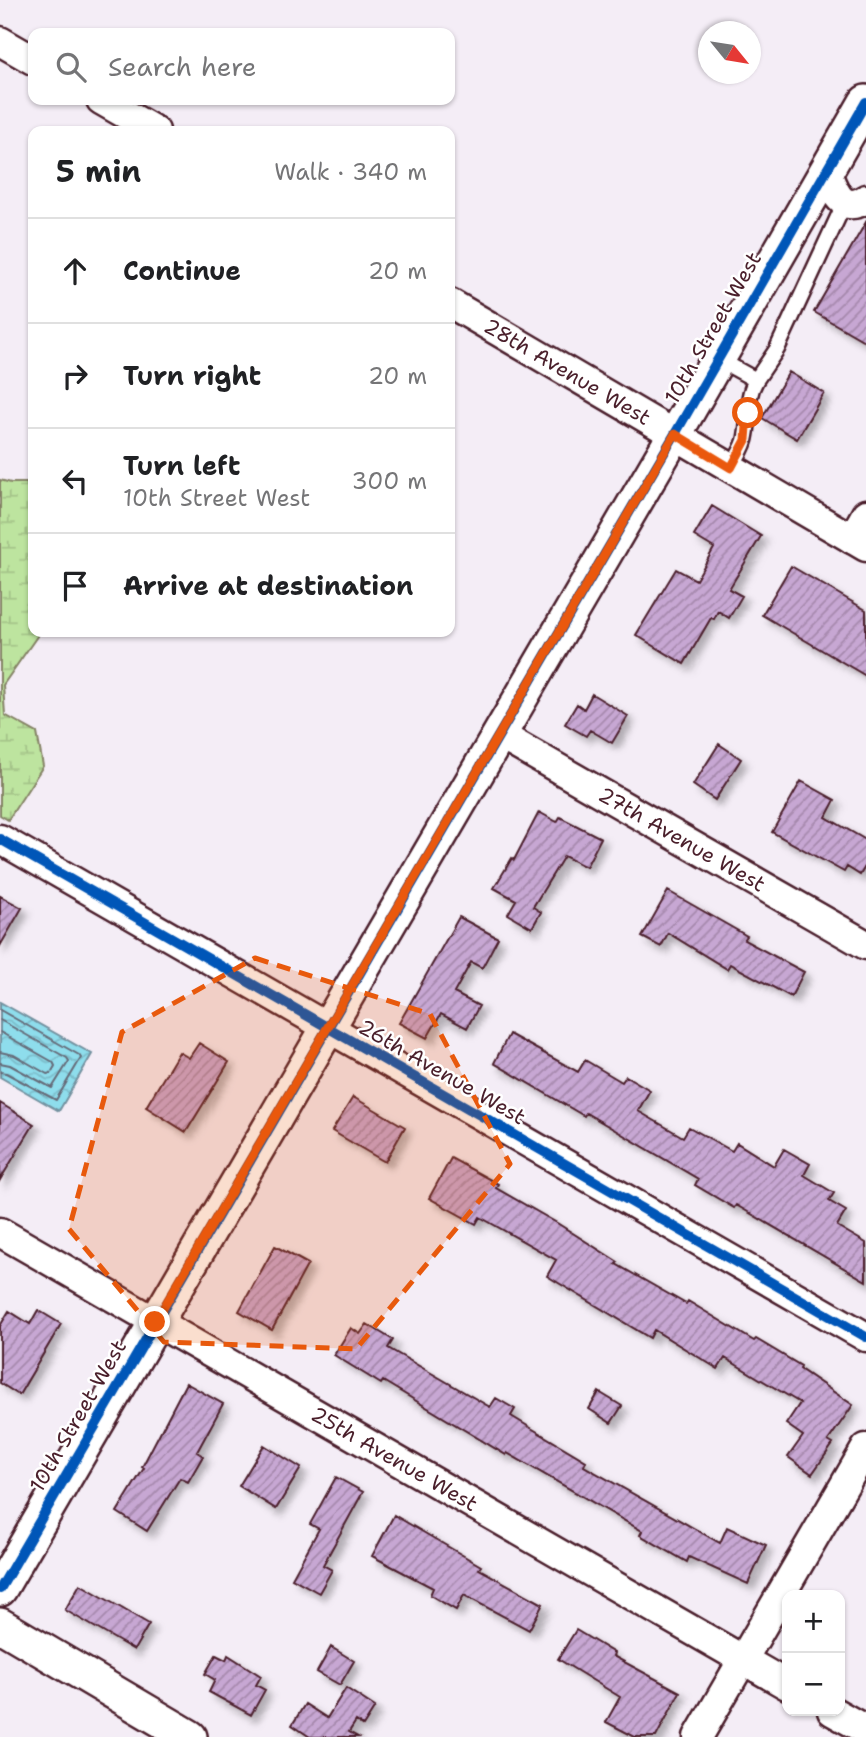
<!DOCTYPE html>
<meta charset="utf-8">
<style>
:root{--surface:#fff;--page:#f6f6f6;--text:#202124;--muted:#757577;--line:#e0e0e0}
body{margin:0;font-family:"Shantell Sans",sans-serif;background:var(--page);color:var(--text)}
.controls{position:absolute;right:21px;bottom:21px;display:grid;overflow:hidden;border-radius:14px;box-shadow:0 2px 5px #0004}
.controls button{width:63px;height:63px;display:grid;place-items:center;padding:0;border:0;border-bottom:2px solid var(--line);background:var(--surface);color:var(--text);font:35px sans-serif}
.compass{position:absolute;left:698px;top:21px;width:63px;height:63px;border-radius:50%;background:var(--surface);box-shadow:0 2px 5px #0004;rotate:120deg}
.stop{position:absolute;width:21px;height:21px;margin:-16px;border:5px solid #ea580c;border-radius:50%;background:#fff}
.stop.end{background:#ea580c;border-color:#fff;box-shadow:0 2px 7px #0008}
.list{margin:0;padding:0;list-style:none}
h2{display:flex;justify-content:space-between;align-items:center;height:91px;margin:0;padding:0 28px;font-size:30px}
h2 small{font-size:23px;font-weight:400;color:var(--muted)}
.list li{display:grid;grid-template-columns:46px 1fr auto;gap:21px;align-items:center;box-sizing:border-box;height:105px;padding:0 28px;border-top:2px solid var(--line)}
.list b{display:block;font-size:26px;white-space:nowrap}
.list p{margin:0;font-size:23px;white-space:nowrap;color:var(--muted)}
.list em{font-size:23px;font-style:normal;color:var(--muted)}
.icon{flex:none;width:38px;height:38px;fill:none;stroke:currentColor;stroke-width:2;stroke-linecap:round;stroke-linejoin:round}
.map{position:relative;flex:none;width:866px;height:1737px;overflow:hidden}
.search{position:absolute;background:var(--surface);box-shadow:0 2px 5px #0004;left:28px;top:28px;width:427px;height:77px;display:flex;align-items:center;gap:18px;box-sizing:border-box;padding:0 24px;border-radius:14px;color:var(--muted);font-size:26px}
.panel{position:absolute;background:var(--surface);box-shadow:0 2px 5px #0004;left:28px;top:126px;width:427px;height:511px;border-radius:14px}
.map>svg:first-child{display:block}
</style>
<div class="map">
<svg width="866" height="1737" viewBox="0 0 866 1737">
<defs>
<pattern id="wetland-marsh" width="20" height="14" patternUnits="userSpaceOnUse" patternTransform="scale(1.75)"><rect width="20" height="14" fill="#bde49f"/><path d="M1 5h8M5 5V1M11 12h8M15 12V8" fill="none" stroke="#a4c389"/></pattern>
<pattern id="water-waves" width="16" height="10" patternUnits="userSpaceOnUse" patternTransform="scale(1.75)"><rect width="16" height="10" fill="#8eddec"/><path d="M0 5q4-4 8 0t8 0" fill="none" stroke="#7cbdcb"/></pattern>
<pattern id="building-hatch" width="6" height="6" patternUnits="userSpaceOnUse" patternTransform="scale(1.75)"><rect width="6" height="6" fill="#c7a7d3"/><path d="M-1 1l2-2M0 6l6-6M5 7l2-2" fill="none" stroke="#a487ab"/></pattern>
<filter id="shadow"><feDropShadow dx="6" dy="6" stdDeviation="3.5" flood-color="#0004"/></filter>
</defs>
<rect width="100%" height="100%" fill="#f4edf6"/>
<filter id="ink" filterUnits="userSpaceOnUse"><feTurbulence type="fractalNoise" baseFrequency=".0143" numOctaves="2"/><feDisplacementMap in="SourceGraphic" scale="14" xChannelSelector="R" yChannelSelector="G"/><feConvolveMatrix kernelMatrix="1 2 1 2 8 2 1 2 1" color-interpolation-filters="sRGB"/></filter>
<g filter="url(#ink)">
<path fill="url(#wetland-marsh)" stroke="#848265" stroke-width="2" d="M0,480L11,483H33V632H40L3,685L5,715L37,733L43,766L8,820L0,815Z"/>
<path fill="url(#water-waves)" stroke="#73919f" stroke-width="2" d="M0,1002L92,1054L59,1111L0,1077Z"/>
<g fill="none" stroke-linecap="round" stroke-linejoin="round">
<path stroke="#656b78" stroke-width="2" d="M0,1010L79,1055L81,1058L56,1100L6,1073L0,1072
M0,1020L67,1058L69,1061L52,1088L10,1065L0,1063
M0,1032L53,1062L55,1066L51,1073L47,1074L14,1055L0,1052"/>
</g>
<path fill="url(#building-hatch)" stroke="#4a1f2b" stroke-width="2" filter="url(#shadow)" d="M866,222V342L814,312Z
M789,372L824,393L797,439L762,418Z
M712,506L761,536L729,589L742,596L729,618L718,611L714,619L711,618L684,664L636,635L676,569L696,580L714,548L694,536Z
M791,566L866,610V676L762,615Z
M592,694L628,716L612,743L590,730L586,736L565,724L577,704L584,709Z
M719,744L741,759L715,800L693,785Z
M801,781L835,800L826,817L866,840V865L860,875L847,867L844,872L772,832Z
M539,812L557,822L560,817L601,838L586,867L564,856L533,907L541,912L532,928L508,914L516,900L494,888L512,858L514,860Z
M668,891L747,936L744,940L804,972L791,997L730,964L727,969L668,933L661,947L642,937Z
M0,896L22,908L0,946Z
M459,917L498,938L482,968L471,962L454,993L479,1006L467,1028L441,1014L427,1038L399,1023Z
M509,1034L578,1072L585,1060L622,1082L626,1076L650,1090L638,1111L683,1137L689,1127L732,1151L737,1143L774,1166L784,1149L810,1164L804,1175L834,1193L829,1201L846,1211L837,1226L866,1243V1281L736,1205L734,1208L695,1185L698,1179L586,1113L584,1116L494,1063Z
M199,1043L229,1062L186,1132L146,1107L179,1052L189,1058Z
M353,1097L405,1127L385,1162L332,1131Z
M0,1103L34,1124L0,1180Z
M451,1158L498,1184L496,1188L557,1223L618,1262L616,1264L686,1304L688,1301L754,1341L756,1339L801,1366L800,1369L853,1405L828,1441L833,1444L812,1474L788,1457L803,1436L786,1424L800,1403L725,1358L718,1369L654,1330L650,1338L547,1276L556,1260L480,1217L476,1224L429,1198Z
M275,1246L308,1264L272,1330L239,1311Z
M38,1310L61,1324L19,1395L0,1383V1326L9,1311L30,1324Z
M367,1324L393,1340L388,1348L490,1407L496,1398L515,1409L511,1416L586,1461L584,1466L720,1543L727,1527L766,1545L748,1584L689,1557L687,1562L640,1535L642,1531L507,1453L506,1455L383,1381L381,1384L334,1355L351,1328L360,1334Z
M186,1383L223,1404L197,1452L203,1456L188,1482L180,1478L147,1531L117,1512L144,1468L142,1467Z
M599,1392L622,1406L611,1423L589,1409Z
M264,1445L301,1468L276,1509L239,1486Z
M336,1477L363,1492L323,1565L332,1570L319,1593L292,1578L319,1529L310,1524Z
M394,1515L481,1566L479,1569L543,1604L529,1630L464,1595L456,1610L430,1595L433,1588L372,1556Z
M80,1584L149,1624L134,1650L65,1610Z
M576,1630L614,1653L613,1656L680,1692L656,1737H635L606,1722L620,1697L558,1659Z
M331,1647L354,1661L340,1685L317,1672Z
M216,1655L226,1660L228,1655L261,1676L256,1685L265,1690L251,1715L209,1692L215,1680L205,1674Z
M346,1688L375,1707L363,1726L356,1721L349,1732L358,1737H310L292,1725L305,1704L327,1718Z"/>
<g fill="none" stroke-linecap="round" stroke-linejoin="round">
<g stroke="#4a1f2b" stroke-width="19">
<path id="service" d="M718,359L756,380C745,399 750,416 746,436C745,447 736,458 731,468
M756,380L777,349L845,202"/>
</g>
<g stroke="#4a1f2b" stroke-width="33">
<g id="minor">
<path d="M0,41L33,60"/>
<path d="M101,100L155,131"/>
<path d="M826,171C834,189 840,215 866,199"/>
<path id="s1" d="M450,303L866,547"/>
<path d="M852,539L866,514"/>
<path id="s2" d="M498,734L866,945"/>
<path d="M0,839L866,1337"/>
<path id="s3" d="M0,1232L787,1685"/>
<path d="M832,1711L866,1730"/>
<path d="M698,1737L866,1448"/>
</g>
</g>
<g stroke="#4a1f2b" stroke-width="38">
<path id="tertiary" d="M0,1589L675,434L866,102
M0,1625L190,1737"/>
</g>
<use href="#service" stroke="#fff" stroke-width="14"/>
<use href="#minor" stroke="#fff" stroke-width="28"/>
<use href="#tertiary" stroke="#fff" stroke-width="33"/>
<g stroke="#fff" stroke-width="15">
<path id="cycleway" d="M0,839L866,1337
M0,1589L675,434L866,102"/>
</g>
<use href="#cycleway" stroke="#0057b8" stroke-width="10"/>
</g>
</g>
<g fill="none" stroke-linecap="round" stroke-linejoin="round" filter="url(#ink)">
<path stroke="#ea580c" stroke-width="9" d="M155,1322L675,434L731,468L746,440L748,413"/>
</g>
<path fill="#e8590c" fill-opacity="0.2" stroke="#e8590c" stroke-width="5" stroke-dasharray="14 9" stroke-linejoin="round" d="M255,958L430,1014L510,1164L356,1349L164,1342L69,1229L122,1032Z"/>
<g text-anchor="middle" stroke-width="5" stroke-linejoin="round" paint-order="stroke">
<g font-size="21" fill="#4a1f2b" stroke="#fff">
<text transform="translate(713 328) rotate(-60)" y="7">10th Street West</text>
<text dy="7" stroke="none"><textPath href="#s1" startOffset="136">28th Avenue West</textPath></text>
<text dy="7" stroke="none"><textPath href="#s2" startOffset="212">27th Avenue West</textPath></text>
<text transform="translate(442 1072) rotate(30)" y="7">26th Avenue West</text>
<text transform="translate(78 1416) rotate(-60)" y="7">10th Street West</text>
<text dy="7" stroke="none"><textPath href="#s3" startOffset="455">25th Avenue West</textPath></text>
</g>
</g>
</svg>
<div class="controls">
<button>+</button>
<button>−</button>
</div>
<svg class="compass" viewBox="-18 -18 36 36"><path d="M0-13l5 13h-10z" fill="#e53935"/><path d="M0 13l5-13h-10z" fill="#757577"/></svg>
<div class="stop" style="left:748px;top:413px"></div>
<div class="stop end" style="left:155px;top:1322px"></div>
<div class="search"><svg class="icon" aria-label="search" viewBox="0 0 24 24"><circle cx="10" cy="10" r="6"/><path d="M15 15l6 6"/></svg>Search here</div>
<section class="panel">
<h2>5 min<small>Walk · 340 m</small></h2>
<ul class="list">
<li><svg class="icon" aria-label="ahead" viewBox="0 0 24 24"><path d="M12 20V5M6 11l6-6 6 6"/></svg><div><b>Continue</b></div><em>20 m</em></li>
<li><svg class="icon" aria-label="right" viewBox="0 0 24 24"><path d="M7 20v-9h11M14 6l5 5-5 5"/></svg><div><b>Turn right</b></div><em>20 m</em></li>
<li><svg class="icon" aria-label="left" viewBox="0 0 24 24"><path d="M17 20v-9H6M10 6l-5 5 5 5"/></svg><div><b>Turn left</b><p>10th Street West</p></div><em>300 m</em></li>
<li><svg class="icon" aria-label="arrive" viewBox="0 0 24 24"><path d="M6 21V4h12l-3 4 3 4H6"/></svg><div><b>Arrive at destination</b></div></li>
</ul>
</section>
</div>
